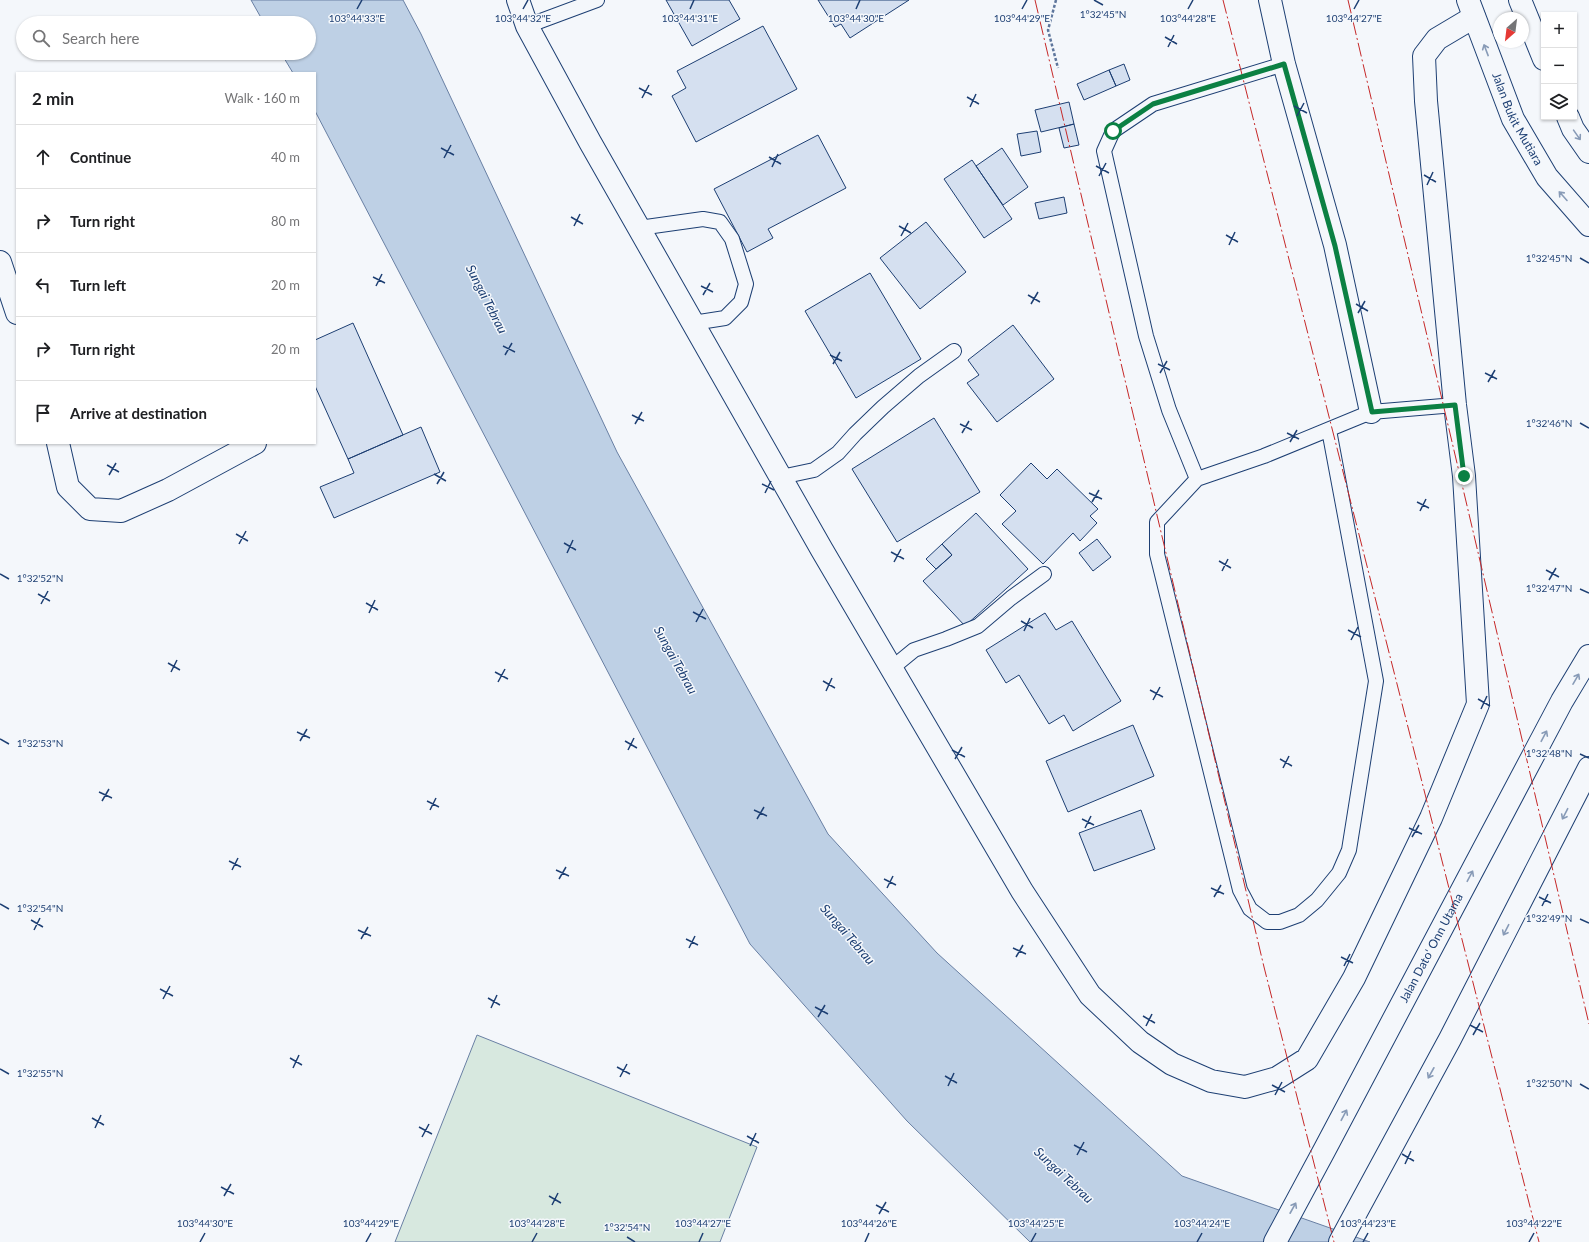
<!DOCTYPE html>
<meta charset="utf-8">
<style>
:root{--surface:#fff;--page:#f6f6f6;--text:#202124;--muted:#757577;--line:#e0e0e0}
body{margin:0;font-family:Lato,sans-serif;background:var(--page);color:var(--text)}
.controls{position:absolute;right:12px;top:12px;display:grid;overflow:hidden;border-radius:0px;box-shadow:0 1px 3px #0004}
.controls button{width:36px;height:36px;display:grid;place-items:center;padding:0;border:0;border-bottom:1px solid var(--line);background:var(--surface);color:var(--text);font:20px sans-serif}
.compass{position:absolute;left:1493px;top:12px;width:36px;height:36px;border-radius:50%;background:var(--surface);box-shadow:0 1px 3px #0004;rotate:208deg}
.stop{position:absolute;width:12px;height:12px;margin:-9px;border:3px solid #0b8043;border-radius:50%;background:#fff}
.stop.end{background:#0b8043;border-color:#fff;box-shadow:0 1px 4px #0008}
.list{margin:0;padding:0;list-style:none}
h2{display:flex;justify-content:space-between;align-items:center;height:52px;margin:0;padding:0 16px;font-size:17px}
h2 small{font-size:13px;font-weight:400;color:var(--muted)}
.list li{display:grid;grid-template-columns:26px 1fr auto;gap:12px;align-items:center;box-sizing:border-box;height:64px;padding:0 16px;border-top:1px solid var(--line)}
.list b{display:block;font-size:15px;white-space:nowrap}
.list em{font-size:13px;font-style:normal;color:var(--muted)}
.icon{flex:none;width:22px;height:22px;fill:none;stroke:currentColor;stroke-width:2;stroke-linecap:round;stroke-linejoin:round}
.map{position:relative;flex:none;width:1589px;height:1242px;overflow:hidden}
.search{position:absolute;background:var(--surface);box-shadow:0 1px 3px #0004;left:16px;top:16px;width:300px;height:44px;display:flex;align-items:center;gap:10px;box-sizing:border-box;padding:0 14px;border-radius:22px;color:var(--muted);font-size:15px}
.panel{position:absolute;background:var(--surface);box-shadow:0 1px 3px #0004;left:16px;top:72px;width:300px;height:372px;border-radius:0px}
.map>svg:first-child{display:block}
</style>
<div class="map">
<svg width="1589" height="1242" viewBox="0 0 1589 1242">
<rect width="100%" height="100%" fill="#f4f7fb"/>
<path fill="#d7e8df" stroke="#687fa3" d="M477,1035L757,1147L720,1242H395Z"/>
<path fill="#bed0e5" stroke="#687fa3" d="M251,0H403L421,34L617,452L828,834L937,953L1182,1176L1370,1242H1030L907,1121L750,944L315,111V73H293L281,53H309V23H264Z"/>
<path fill="#d5e0f0" stroke="#1d3f73" d="M666,0H729L740,19L692,46Z
M818,0H909L850,38L841,24L835,27Z
M763,26L797,89L696,142L672,96L686,88L677,71Z
M1124,64L1130,80L1116,86L1109,70Z
M1109,70L1116,86L1084,100L1077,84Z
M1069,102L1074,124L1041,132L1035,110Z
M1074,124L1079,145L1064,148L1059,128Z
M1037,131L1041,152L1021,156L1017,134Z
M818,135L846,188L768,229L773,238L747,252L714,189Z
M1002,148L1028,187L1003,205L976,166Z
M972,160L1012,219L984,238L944,179Z
M1064,197L1067,213L1039,219L1035,203Z
M926,222L966,272L920,309L880,258Z
M870,273L921,359L856,398L805,311Z
M353,323L403,435L348,459L315,386V340Z
M1013,325L1054,379L997,422L967,383L979,375L968,360Z
M934,418L980,492L897,542L852,469Z
M421,427L440,472L334,518L320,487L354,473L348,459Z
M1031,463L1047,479L1057,469L1098,509L1090,516L1097,523L1080,541L1073,533L1043,564L1002,524L1016,511L1000,495Z
M976,513L1028,569L965,626L923,581L952,555L942,544Z
M1097,539L1111,557L1093,571L1079,553Z
M942,544L952,555L936,569L926,559Z
M1045,613L1056,630L1072,621L1121,701L1073,731L1064,715L1049,724L1019,675L1006,683L986,650Z
M1133,725L1154,776L1068,812L1046,761Z
M1141,810L1155,849L1094,871L1079,833Z"/>
<g fill="none" stroke-linecap="round" stroke-linejoin="round">
<g stroke="#1d3f73" stroke-width="16">
<path id="lane" d="M527,26L597,0
M639,228L703,219L720,222L732,239L746,284L741,302L725,318L693,323
M1329,430L1376,681L1349,850L1339,873L1317,900L1299,915L1280,922H1267L1250,909L1240,890L1157,554V522L1197,479L1264,456L1371,412L1455,405
M781,477L814,470L838,453L855,434L883,407L919,376L954,351
M1197,479L1169,410L1146,336L1104,151L1113,131L1153,104L1284,64
M892,668L914,650L946,639L978,626L1011,598L1044,574"/>
</g>
<g stroke="#1d3f73" stroke-width="24">
<path id="street" d="M518,0L527,26L590,142L822,550L1022,891L1090,995L1140,1042L1172,1064L1211,1081L1245,1087L1277,1078L1307,1059L1354,978L1431,818L1478,704L1464,476L1455,405L1426,101L1424,56L1437,39L1474,17
M1270,0L1284,64L1335,245L1371,412
M0,262L17,313
M58,443L68,487L90,509L121,511L168,490L255,443"/>
</g>
<g stroke="#1d3f73" stroke-width="24">
<g id="secondary">
<path id="s1" d="M1468,0L1513,119L1547,177L1589,225"/>
<path d="M1520,0L1544,59"/>
<path d="M1568,117L1573,129L1589,152"/>
</g>
</g>
<g stroke="#1d3f73" stroke-width="24">
<g id="primary">
<path id="s2" d="M1275,1242L1325,1149L1562,701L1589,656"/>
<path d="M1340,1242L1450,1039L1589,768"/>
</g>
</g>
<path stroke="#5e769c" stroke-width="2.5" stroke-dasharray="3 2" stroke-linecap="butt" d="M1056,0L1048,30L1058,68"/>
<use href="#lane" stroke="#f4f7fb" stroke-width="14"/>
<use href="#street" stroke="#f4f7fb" stroke-width="22"/>
<use href="#secondary" stroke="#f4f7fb" stroke-width="22"/>
<use href="#primary" stroke="#f4f7fb" stroke-width="22"/>
<path stroke="#c62828" stroke-width="1" stroke-dasharray="14 3 2 3" stroke-linecap="butt" d="M1035,0L1264,967L1334,1242
M1223,0L1539,1242
M1348,0L1589,1024"/>
</g>
<defs><path id="oneway-shaft" d="M-6 0H5M1.5-3L5.5 0L1.5 3" fill="none" stroke-width="1.6" stroke-linecap="round" stroke-linejoin="round"/></defs>
<g stroke="#889bb7">
<use href="#oneway-shaft" transform="translate(1486 50) rotate(-111)"/>
<use href="#oneway-shaft" transform="translate(1577 135) rotate(55)"/>
<use href="#oneway-shaft" transform="translate(1563 196) rotate(-132)"/>
<use href="#oneway-shaft" transform="translate(1576 679) rotate(-60)"/>
<use href="#oneway-shaft" transform="translate(1544 736) rotate(-62)"/>
<use href="#oneway-shaft" transform="translate(1565 814) rotate(117)"/>
<use href="#oneway-shaft" transform="translate(1470 876) rotate(-62)"/>
<use href="#oneway-shaft" transform="translate(1506 930) rotate(117)"/>
<use href="#oneway-shaft" transform="translate(1431 1073) rotate(119)"/>
<use href="#oneway-shaft" transform="translate(1344 1115) rotate(-62)"/>
<use href="#oneway-shaft" transform="translate(1293 1208) rotate(-61)"/>
</g>
<g fill="none" stroke-linecap="round" stroke-linejoin="round">
<path stroke="#0b8043" stroke-width="5" d="M1113,131L1153,104L1284,64L1335,246L1372,412L1455,405L1464,476"/>
</g>
<path fill="none" stroke="#1d3f73" stroke-width="1.5" d="M1094,0L1103,5M357,9L362,0M523,9L528,0M690,9L694,0M856,9L860,0M1022,9L1027,0M1188,9L1193,0M1354,9L1359,0M1165,37L1177,44M1168,47L1174,35M639,88L652,95M967,97L979,104M642,98L649,85M1294,106L1307,113M970,107L976,94M1297,116L1304,103M441,148L454,155M769,157L781,164M444,158L451,145M1096,166L1109,173M772,167L778,154M1424,175L1436,182M1099,176L1106,163M1427,185L1433,172M571,217L583,224M574,226L580,214M899,226L911,233M1226,235L1238,242M901,236L908,223M1229,245L1235,232M1580,258L1589,263M373,277L385,283M376,286L382,274M701,286L713,292M703,295L710,283M1028,295L1040,302M1031,304L1038,292M1356,304L1368,311M1358,313L1365,301M503,346L515,352M505,355L512,343M830,355L842,361M833,364L840,352M1158,364L1170,370M1160,373L1167,361M1485,373L1497,379M1488,382L1495,370M632,415L644,421M1580,423L1589,428M635,424L642,412M960,424L972,430M962,433L969,421M1287,433L1299,439M1290,442L1297,430M107,465L119,472M434,474L446,481M109,475L116,463M437,484L444,472M762,484L774,490M765,493L771,481M1089,493L1102,499M1092,502L1099,490M1417,502L1429,508M1420,511L1426,499M236,534L248,541M564,543L576,550M239,544L246,531M891,552L904,559M567,553L573,540M1219,561L1231,568M894,562L901,549M1546,570L1559,577M1222,571L1228,559M0,574L9,579M1549,580L1556,568M1580,589L1589,593M38,594L50,601M366,603L378,610M41,604L48,591M693,612L706,619M369,613L375,600M1021,621L1033,628M696,622L703,609M1348,630L1361,637M1024,631L1030,618M1351,640L1358,627M168,663L180,670M171,672L177,660M495,672L508,679M823,681L835,688M498,682L505,669M1150,690L1163,697M826,691L832,678M1478,699L1490,706M1153,700L1160,687M1481,709L1487,696M297,732L310,738M0,739L9,744M300,741L307,729M625,741L637,748M628,750L634,738M952,750L965,757M1580,754L1589,758M955,759L962,747M1280,759L1292,766M1283,768L1289,756M99,792L112,798M102,801L109,789M427,801L439,807M430,810L436,798M754,810L767,816M757,819L764,807M1082,819L1094,825M1085,828L1091,816M1409,828L1422,834M1412,837L1419,825M229,861L241,867M232,870L238,858M556,870L569,876M559,879L566,867M884,879L896,885M887,888L893,876M1211,888L1224,894M1214,897L1221,885M1539,897L1551,903M0,904L9,909M1542,906L1548,894M1580,919L1589,923M31,920L43,927M34,930L40,918M358,930L371,936M361,939L368,927M686,939L698,945M689,948L695,936M1013,948L1026,954M1016,957L1023,945M1341,957L1353,963M1344,966L1350,954M160,989L173,996M488,998L500,1005M163,999L170,986M815,1007L828,1014M491,1008L497,995M1143,1016L1155,1023M818,1017L825,1005M1470,1025L1483,1032M1146,1026L1152,1014M1473,1035L1480,1023M290,1058L302,1065M617,1067L630,1074M293,1068L299,1055M0,1069L9,1074M945,1076L957,1083M620,1077L627,1064M1580,1084L1589,1089M1272,1085L1285,1092M948,1086L954,1073M1275,1095L1282,1082M92,1118L104,1125M419,1127L432,1134M95,1128L101,1115M747,1136L759,1143M422,1137L429,1124M1074,1145L1087,1152M750,1146L756,1133M1402,1154L1414,1161M1077,1155L1084,1142M1405,1164L1411,1151M221,1187L234,1194M224,1196L231,1184M549,1196L561,1203M552,1205L558,1193M876,1205L889,1212M879,1214L886,1202M627,1237L635,1242M200,1242L205,1233M366,1242L371,1233M532,1242L537,1233M699,1242L703,1233M865,1242L869,1233M1031,1242L1036,1233M1197,1242L1202,1233M1363,1242L1368,1233M1529,1242L1534,1233"/>
<g text-anchor="middle" stroke-width="3" stroke-linejoin="round" paint-order="stroke">
<g font-size="12" fill="#1d3f73" stroke="#f4f7fb">
<text dy="4" stroke="none"><textPath href="#s1" startOffset="129">Jalan Bukit Mutiara</textPath></text>
<text dy="4" stroke="none"><textPath href="#s2" startOffset="333">Jalan Dato' Onn Utama</textPath></text>
</g>
<g font-size="13" font-style="italic" fill="#1d3f73" stroke="#f4f7fb">
<text transform="translate(487 299) rotate(63)" y="5">Sungai Tebrau</text>
<text transform="translate(676 660) rotate(61)" y="5">Sungai Tebrau</text>
<text transform="translate(848 934) rotate(49)" y="5">Sungai Tebrau</text>
<text transform="translate(1064 1175) rotate(43)" y="5">Sungai Tebrau</text>
</g>
</g>
<g font-size="10" text-anchor="middle" fill="#1d3f73" stroke="#f4f7fb" stroke-width="3" stroke-linejoin="round" paint-order="stroke">
<text x="1103" y="18">1°32'45"N</text>
<text x="357" y="22">103°44'33"E</text>
<text x="523" y="22">103°44'32"E</text>
<text x="690" y="22">103°44'31"E</text>
<text x="856" y="22">103°44'30"E</text>
<text x="1022" y="22">103°44'29"E</text>
<text x="1188" y="22">103°44'28"E</text>
<text x="1354" y="22">103°44'27"E</text>
<text x="1549" y="262">1°32'45"N</text>
<text x="1549" y="427">1°32'46"N</text>
<text x="40" y="582">1°32'52"N</text>
<text x="1549" y="592">1°32'47"N</text>
<text x="40" y="747">1°32'53"N</text>
<text x="1549" y="757">1°32'48"N</text>
<text x="40" y="912">1°32'54"N</text>
<text x="1549" y="922">1°32'49"N</text>
<text x="40" y="1077">1°32'55"N</text>
<text x="1549" y="1087">1°32'50"N</text>
<text x="205" y="1227">103°44'30"E</text>
<text x="371" y="1227">103°44'29"E</text>
<text x="537" y="1227">103°44'28"E</text>
<text x="703" y="1227">103°44'27"E</text>
<text x="869" y="1227">103°44'26"E</text>
<text x="1036" y="1227">103°44'25"E</text>
<text x="1202" y="1227">103°44'24"E</text>
<text x="1368" y="1227">103°44'23"E</text>
<text x="1534" y="1227">103°44'22"E</text>
<text x="627" y="1231">1°32'54"N</text>
</g>
</svg>
<div class="controls">
<button>+</button>
<button>−</button>
<button><svg class="icon" aria-label="layers" viewBox="0 0 24 24"><path d="M12 4l9 5-9 5-9-5zM3 14l9 5 9-5"/></svg></button>
</div>
<svg class="compass" viewBox="-18 -18 36 36"><path d="M0-13l5 13h-10z" fill="#e53935"/><path d="M0 13l5-13h-10z" fill="#757577"/></svg>
<div class="stop" style="left:1113px;top:131px"></div>
<div class="stop end" style="left:1464px;top:476px"></div>
<div class="search"><svg class="icon" aria-label="search" viewBox="0 0 24 24"><circle cx="10" cy="10" r="6"/><path d="M15 15l6 6"/></svg>Search here</div>
<section class="panel">
<h2>2 min<small>Walk · 160 m</small></h2>
<ul class="list">
<li><svg class="icon" aria-label="ahead" viewBox="0 0 24 24"><path d="M12 20V5M6 11l6-6 6 6"/></svg><div><b>Continue</b></div><em>40 m</em></li>
<li><svg class="icon" aria-label="right" viewBox="0 0 24 24"><path d="M7 20v-9h11M14 6l5 5-5 5"/></svg><div><b>Turn right</b></div><em>80 m</em></li>
<li><svg class="icon" aria-label="left" viewBox="0 0 24 24"><path d="M17 20v-9H6M10 6l-5 5 5 5"/></svg><div><b>Turn left</b></div><em>20 m</em></li>
<li><svg class="icon" aria-label="right" viewBox="0 0 24 24"><path d="M7 20v-9h11M14 6l5 5-5 5"/></svg><div><b>Turn right</b></div><em>20 m</em></li>
<li><svg class="icon" aria-label="arrive" viewBox="0 0 24 24"><path d="M6 21V4h12l-3 4 3 4H6"/></svg><div><b>Arrive at destination</b></div></li>
</ul>
</section>
</div>
